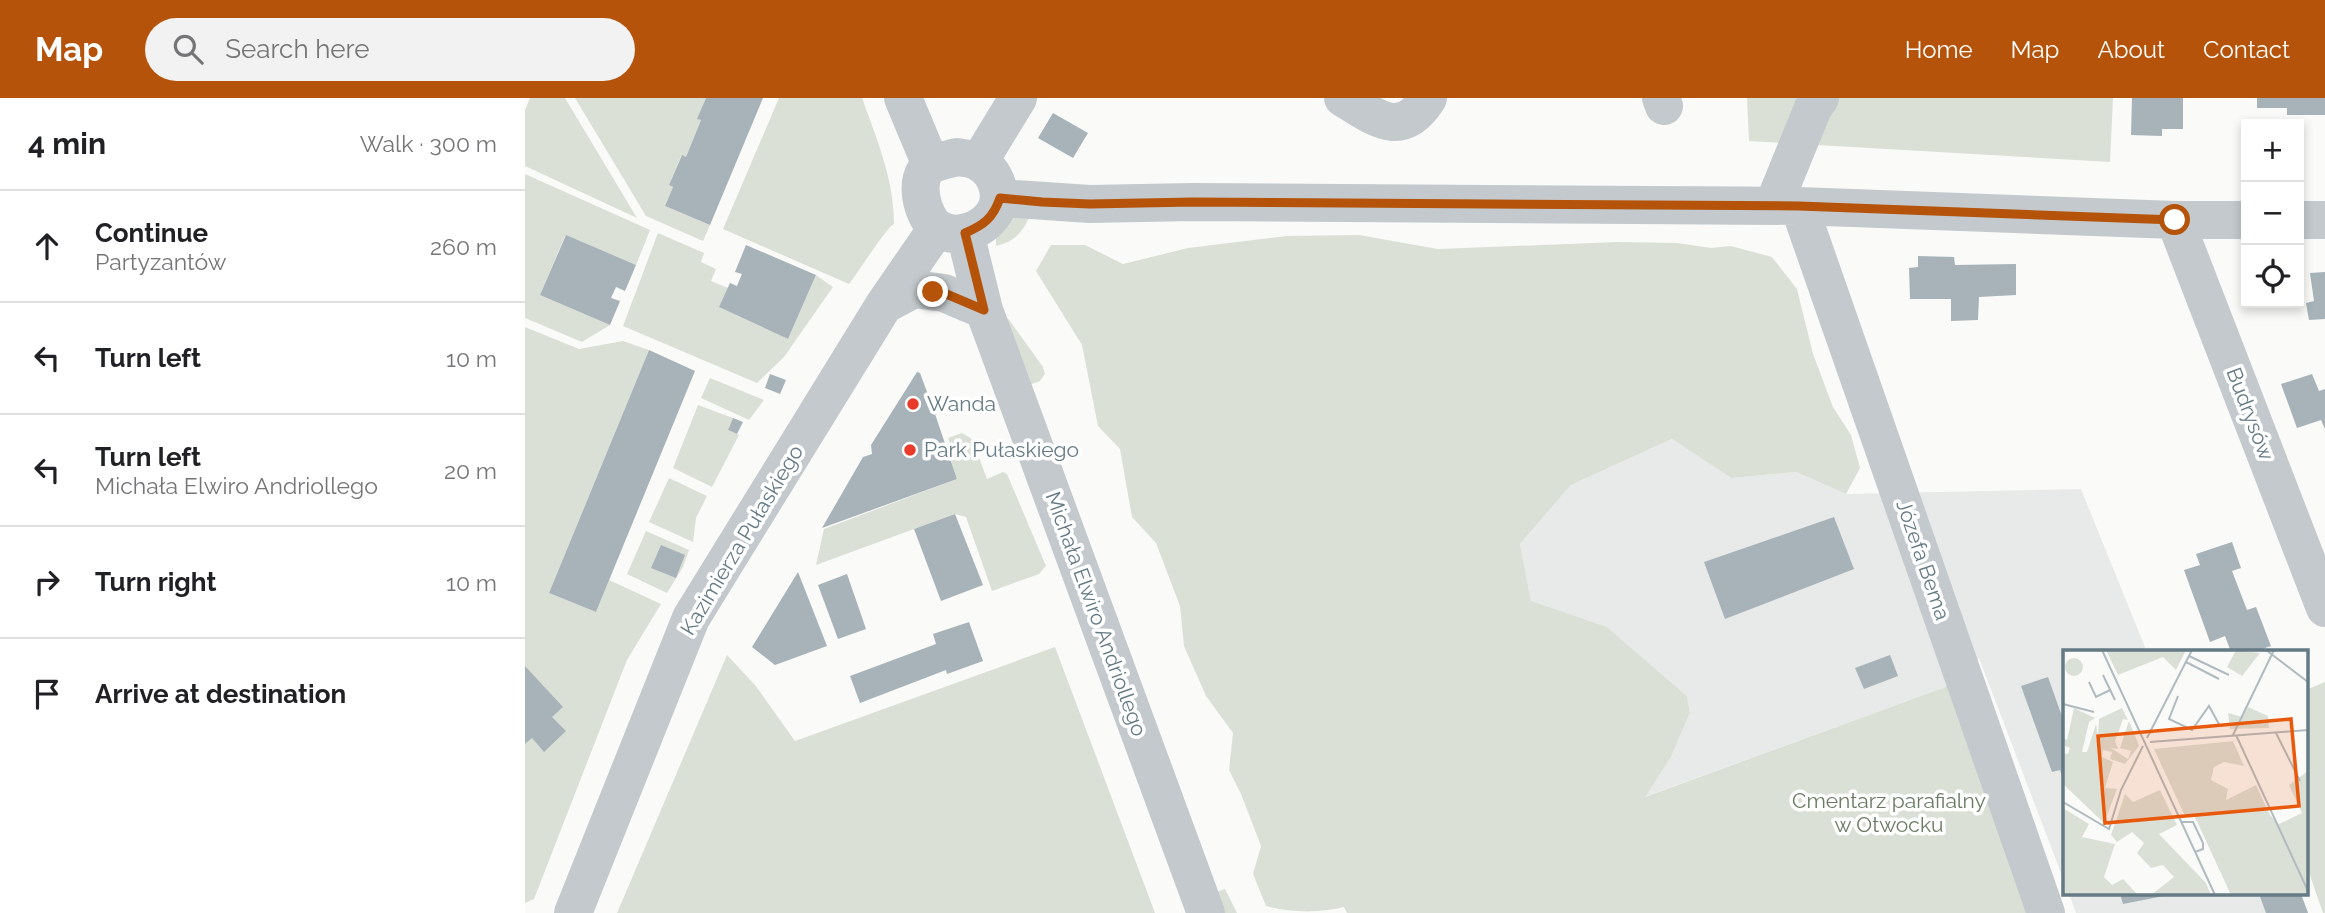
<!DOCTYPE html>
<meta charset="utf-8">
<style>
:root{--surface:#fff;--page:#f2f2f2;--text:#202124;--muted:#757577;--line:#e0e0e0;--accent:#b45309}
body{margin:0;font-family:Raleway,sans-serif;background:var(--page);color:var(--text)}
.controls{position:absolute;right:21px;top:21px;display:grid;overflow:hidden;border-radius:0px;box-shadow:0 4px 10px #0003}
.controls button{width:63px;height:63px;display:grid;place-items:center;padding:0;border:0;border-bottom:2px solid var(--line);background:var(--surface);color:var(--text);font:35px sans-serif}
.stop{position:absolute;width:21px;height:21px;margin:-16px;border:5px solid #b45309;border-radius:50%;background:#fff}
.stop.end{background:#b45309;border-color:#fff;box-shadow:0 2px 7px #0008}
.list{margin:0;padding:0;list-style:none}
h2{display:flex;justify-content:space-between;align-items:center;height:91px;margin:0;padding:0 28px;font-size:30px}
h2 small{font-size:23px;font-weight:400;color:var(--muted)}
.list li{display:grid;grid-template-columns:46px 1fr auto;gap:21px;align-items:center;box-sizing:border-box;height:112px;padding:0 28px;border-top:2px solid var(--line)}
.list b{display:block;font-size:26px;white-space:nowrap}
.list p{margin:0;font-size:23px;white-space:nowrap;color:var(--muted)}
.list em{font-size:23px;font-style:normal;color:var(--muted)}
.icon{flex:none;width:38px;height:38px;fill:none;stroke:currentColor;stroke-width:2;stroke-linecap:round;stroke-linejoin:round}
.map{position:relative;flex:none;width:1800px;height:815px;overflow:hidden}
header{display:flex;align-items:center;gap:42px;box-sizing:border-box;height:98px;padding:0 35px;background:var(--accent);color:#fff}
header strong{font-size:33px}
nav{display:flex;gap:38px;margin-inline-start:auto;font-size:24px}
.search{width:490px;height:63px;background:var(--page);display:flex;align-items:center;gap:18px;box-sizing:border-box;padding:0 24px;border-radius:38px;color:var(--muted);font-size:26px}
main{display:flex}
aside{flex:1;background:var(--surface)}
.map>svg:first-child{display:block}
</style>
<header>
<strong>Map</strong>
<div class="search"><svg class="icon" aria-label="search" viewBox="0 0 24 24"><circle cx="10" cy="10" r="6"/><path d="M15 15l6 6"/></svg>Search here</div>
<nav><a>Home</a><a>Map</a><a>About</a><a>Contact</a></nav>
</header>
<main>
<aside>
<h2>4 min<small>Walk · 300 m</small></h2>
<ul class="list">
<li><svg class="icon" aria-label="ahead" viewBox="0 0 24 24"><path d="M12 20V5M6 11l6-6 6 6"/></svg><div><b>Continue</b><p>Partyzantów</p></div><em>260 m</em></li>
<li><svg class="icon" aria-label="left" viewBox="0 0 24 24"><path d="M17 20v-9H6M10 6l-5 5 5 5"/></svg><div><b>Turn left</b></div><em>10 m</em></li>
<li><svg class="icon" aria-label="left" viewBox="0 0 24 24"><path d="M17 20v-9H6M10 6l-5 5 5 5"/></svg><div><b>Turn left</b><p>Michała Elwiro Andriollego</p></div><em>20 m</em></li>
<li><svg class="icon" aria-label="right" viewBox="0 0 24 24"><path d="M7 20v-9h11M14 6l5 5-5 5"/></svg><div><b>Turn right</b></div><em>10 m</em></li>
<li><svg class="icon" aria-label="arrive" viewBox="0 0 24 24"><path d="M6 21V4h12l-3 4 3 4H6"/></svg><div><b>Arrive at destination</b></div></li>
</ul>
</aside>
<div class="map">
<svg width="1800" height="815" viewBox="0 0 1800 815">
<rect width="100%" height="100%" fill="#fafaf8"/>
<path fill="#e8eae9" d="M1147,341L1206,380L1271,374L1321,396L1556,391L1622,554H1539V783L1454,560L1423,588L1119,699L1146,659L1165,615L1162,598L1082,529L1006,504L995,446L1046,387Z
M1544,796H1776L1783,815H1551Z"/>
<path fill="#dbe0d7" d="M5,0H40L112,120L0,68V12Z
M50,0H181L173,21L176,22L161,59L156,58L144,87L148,89L140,108L185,127L178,143L121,118Z
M254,0H337C352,42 369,81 369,126C361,130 333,175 324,186L198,131Z
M1222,0H1588L1585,64L1224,43Z
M0,76L125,132L111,167L40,138L15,197L85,227L57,244L0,220Z
M487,117L505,118C497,135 490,143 471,148V139Z
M133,135L179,155L176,164L191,171L186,183L203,190L195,209L263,241L291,177L308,189L259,259L232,285L98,228Z
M834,137L913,151L1092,144L1152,145L1186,150L1206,148L1247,159L1272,191L1288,256L1308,309L1326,337L1335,370L1321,396L1271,374L1206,380L1147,341L1046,387L995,446L1006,503L1082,529L1162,598L1165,615L1146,659L1120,699L1423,588L1505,815H822L819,809C794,815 766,815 741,808L728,776L736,748L716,696L704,672L708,635L681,598L659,548L655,508L631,445L607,419L595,351L573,328L557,247L511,173L526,147H560L598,166L663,150L762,138Z
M482,219L518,269L520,276L515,283L501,288Z
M0,229L54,251L98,243L124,252L24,495L71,514L84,482L136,506L102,562L9,801L0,805Z
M185,280L239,302L224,322L176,300Z
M173,307L208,320L203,332L214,337L187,389L148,370Z
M437,335L447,341L462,381L478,374L482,376L521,468L514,476L467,493L441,419L430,416L291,467L299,431L432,381L425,359L429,357L423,340Z
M144,380L182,398L171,420L168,444L124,424Z
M121,433L164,452L158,469L142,495L102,476Z
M530,549L630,815H92L202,557L230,587L270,643Z
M1800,584V815H1798L1781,766V592Z
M700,791L712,815H691L686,796Z"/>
<path fill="#a7b3b8" d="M181,0H238L185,127L140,108L148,89L144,87L157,57L161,59L176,22L172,21Z
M1607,0H1658V31H1637V38L1606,37Z
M1732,0H1800V17H1762V10H1732Z
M528,15L563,35L548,60L513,40Z
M41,137L111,167L100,193L91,189L86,200L95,203L85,227L15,197Z
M221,147L291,177L263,241L194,209L205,185L212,188L214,183L217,176L210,174Z
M1393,158L1429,159L1430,167L1491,166V197L1454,199L1453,222L1426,223V201H1385L1384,170L1393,169Z
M1800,174V221L1784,222L1781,205L1789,203L1785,175Z
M124,252L170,273L71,514L24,495Z
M392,274L395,275L409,313L432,381L297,430L338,359L347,356L346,347Z
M245,276L261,282L255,296L240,290Z
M1787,276L1794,293L1800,291V331L1796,322L1772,330L1756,286Z
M208,320L218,324L212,336L203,332Z
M430,416L458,487L416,503L389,431Z
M1309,419L1329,471L1200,521L1179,464Z
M1707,444L1716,470L1707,473L1722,512L1731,509L1746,548L1728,554H1706L1700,538L1685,544L1659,472L1675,467L1671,456Z
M136,447L160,457L151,480L126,470Z
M273,474L302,548L250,567L227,549Z
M322,476L341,531L313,541L293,487Z
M444,524L458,563L422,576L421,572L335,605L325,578L411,546L408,536Z
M1365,557L1373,578L1339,591L1330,570Z
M0,568L38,609L27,619L41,633L19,654L7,640L0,646Z
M1523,579L1539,624V684L1535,672L1527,674L1496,588Z
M1595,796H1644V797L1598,806Z
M1734,796H1776L1783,815H1741Z"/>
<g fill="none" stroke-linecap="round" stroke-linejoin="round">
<path stroke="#c3c9cc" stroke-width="38" d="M378,0L406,67
M818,0C851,20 877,42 903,0
M1136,0L1139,8
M432,59C439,60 448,61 453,64C471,73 480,98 469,115C458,132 431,143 412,130C397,119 387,79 406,67C413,63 425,61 432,59Z
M454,64L493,0
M475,100L565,106L668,104L1274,108L1650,122H1721
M1248,108L1288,10L1295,0
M1274,108L1521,815
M1650,122L1800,510
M1774,122H1800
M440,135L459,212L681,815
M359,207L389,191L419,195L459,212
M48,815L166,520L359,207L412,130"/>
</g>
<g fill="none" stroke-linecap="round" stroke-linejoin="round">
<path stroke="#b45309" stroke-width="9" d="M408,194L419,195L459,212L440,135C459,127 468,120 475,100L517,104L565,106L668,104L1274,108L1650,122"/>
</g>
<g fill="#e93b29" stroke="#fff" stroke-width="2.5">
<circle cx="388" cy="306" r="7"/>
<circle cx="385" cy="352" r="7"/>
</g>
<g text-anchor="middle" stroke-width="7" stroke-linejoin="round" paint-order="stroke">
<g font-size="21" fill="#647a84" stroke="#fff" text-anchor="start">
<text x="402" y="313">Wanda</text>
<text x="399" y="359">Park Pułaskiego</text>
</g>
<g font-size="21" fill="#647a84" stroke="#fff">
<text transform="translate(1725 316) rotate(69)" y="7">Budrysów</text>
<text transform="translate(217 442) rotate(-59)" y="7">Kazimierza Pułaskiego</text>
<text transform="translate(1398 462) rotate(71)" y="7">Józefa Bema</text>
<text transform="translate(571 516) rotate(70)" y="7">Michała Elwiro Andriollego</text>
</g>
<g font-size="21" fill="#6b7b63" stroke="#fff">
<text x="1364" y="710">Cmentarz parafialny<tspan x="1364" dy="24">w Otwocku</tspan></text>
</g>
</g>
<g transform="translate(1538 552)">
<rect width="245" height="245" fill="#fafaf8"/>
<path d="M43,0H123L113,20L100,7L55,25ZM173,0L197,3L179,26L164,17ZM2 17a9 9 0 1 1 18 0a9 9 0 1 1-18 0ZM185,57L205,66L206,78L167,79L165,63L179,67ZM11,58L32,68L26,72L19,102H24L33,74L35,87L36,69L59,58L65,70L60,69L52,91L55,99L48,98L65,109L68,101L57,98L66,71L74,90L76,96L62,114L47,109L49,102L40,100L39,107L50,112L42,138L54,139L41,173L0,134V103L5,104L7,98L0,95V88L4,90ZM170,91L181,116L161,112L151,117L148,130L165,139L163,150L193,135L207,165L216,174L239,163L226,135L245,121V245H168L131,165L122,166L91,99ZM97,140L114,175L96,184L143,233L148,245H88L111,227L100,215L88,218L74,203L81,193L69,182L54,192L48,185L62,144L70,152ZM0,158L26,174L19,187L52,194L41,227L49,235L60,229L75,245H0Z" fill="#dbe0d7"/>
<path fill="none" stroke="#b0bbc0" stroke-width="2" d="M39,0L152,245M203,0L245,32M126,6L166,25M123,12L156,29M40,25L52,50M26,32L33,47L47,40M115,46L106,69L129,80L146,56L157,76M0,54L31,62M213,83L237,131M170,85L211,0M173,85L245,241M84,88L129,0M87,92L245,80M0,152L46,179L58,140L80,96M118,172H130L140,193V199L132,202"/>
<path fill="#e8590c" fill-opacity="0.15" stroke="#e8590c" stroke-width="3.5" d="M228,69L236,156L42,173L35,86Z"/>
<rect width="245" height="245" fill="none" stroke="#647a84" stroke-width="3.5"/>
</g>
</svg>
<div class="controls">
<button>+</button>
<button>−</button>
<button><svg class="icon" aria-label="locate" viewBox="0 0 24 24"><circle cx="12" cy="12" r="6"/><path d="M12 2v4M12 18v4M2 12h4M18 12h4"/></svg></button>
</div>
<div class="stop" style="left:1650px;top:122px"></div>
<div class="stop end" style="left:408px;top:194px"></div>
</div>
</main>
